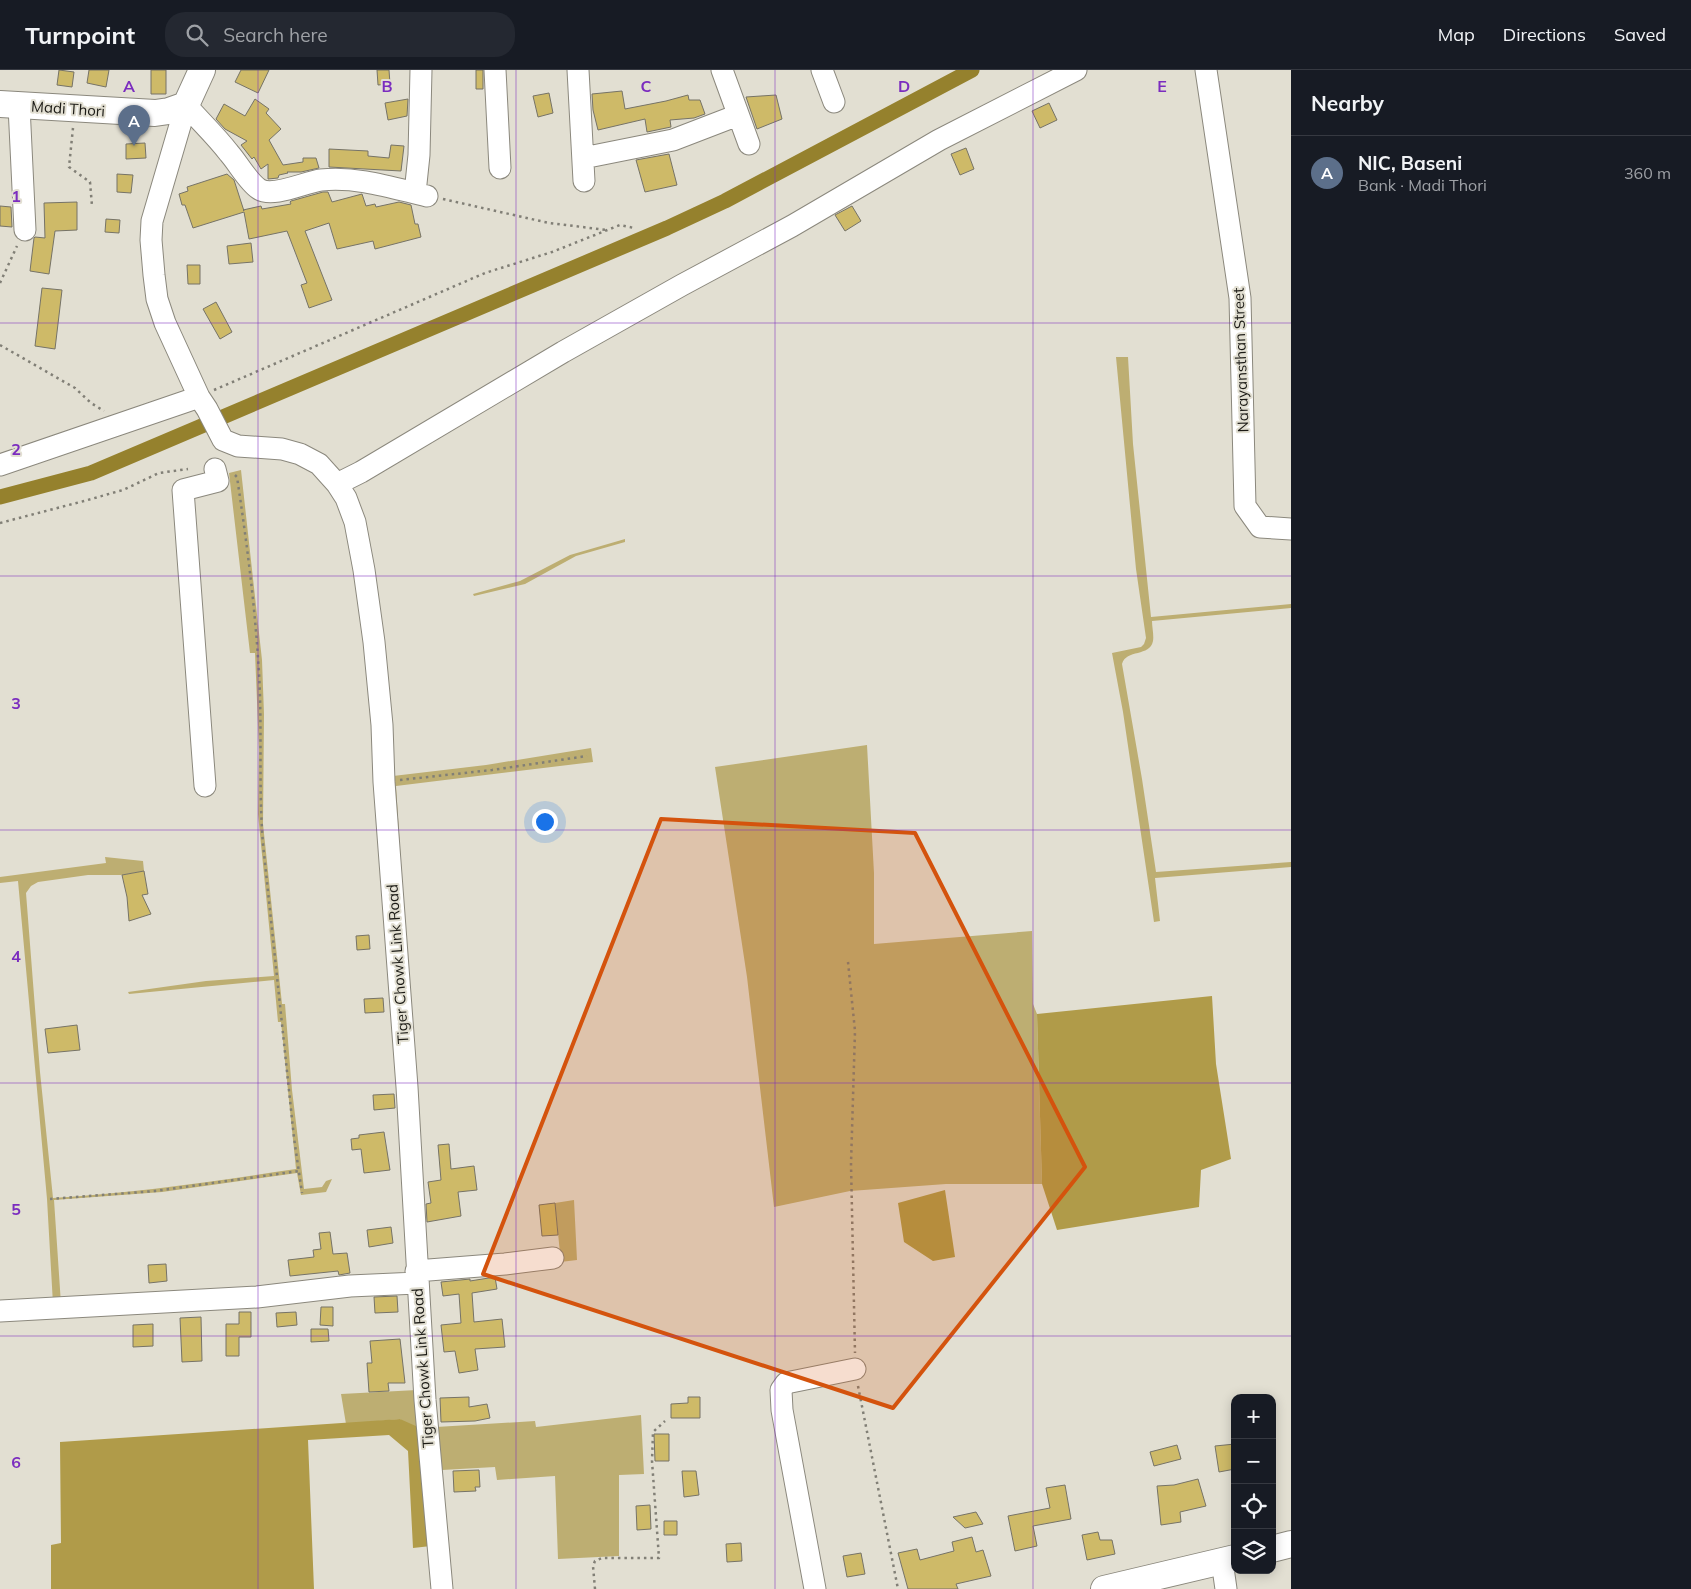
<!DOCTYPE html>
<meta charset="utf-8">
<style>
:root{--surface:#171b24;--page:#242831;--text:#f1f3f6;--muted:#9ea1a6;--line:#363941;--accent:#db2777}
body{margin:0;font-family:Mulish,sans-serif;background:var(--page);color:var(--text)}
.controls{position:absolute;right:15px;bottom:15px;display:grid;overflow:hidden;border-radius:10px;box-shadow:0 2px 12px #0003}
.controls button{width:45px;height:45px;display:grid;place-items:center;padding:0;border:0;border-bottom:1px solid var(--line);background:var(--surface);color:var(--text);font:25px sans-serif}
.you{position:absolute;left:544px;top:751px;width:18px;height:18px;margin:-12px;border:4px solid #fff;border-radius:50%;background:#1a73e8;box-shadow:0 0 0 8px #1a73e833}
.badge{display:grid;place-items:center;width:32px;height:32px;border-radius:50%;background:var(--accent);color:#fff;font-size:16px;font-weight:700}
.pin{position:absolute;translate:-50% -41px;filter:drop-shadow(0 1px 2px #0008)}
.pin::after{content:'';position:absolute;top:26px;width:18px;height:15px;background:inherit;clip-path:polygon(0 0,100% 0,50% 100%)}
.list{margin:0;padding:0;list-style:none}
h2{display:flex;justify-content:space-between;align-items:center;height:65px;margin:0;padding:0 20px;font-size:21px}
h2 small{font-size:16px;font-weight:400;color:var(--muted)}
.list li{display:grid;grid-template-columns:32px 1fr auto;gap:15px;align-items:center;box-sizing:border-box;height:75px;padding:0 20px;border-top:1px solid var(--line)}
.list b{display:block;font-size:19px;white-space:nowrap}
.list p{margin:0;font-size:16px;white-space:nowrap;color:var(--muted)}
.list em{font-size:16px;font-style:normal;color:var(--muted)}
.icon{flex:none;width:28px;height:28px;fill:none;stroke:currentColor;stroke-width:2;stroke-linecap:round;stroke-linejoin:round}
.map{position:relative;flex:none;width:1291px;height:1519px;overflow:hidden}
header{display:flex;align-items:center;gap:30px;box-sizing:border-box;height:70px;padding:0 25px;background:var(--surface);border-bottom:1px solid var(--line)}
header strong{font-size:24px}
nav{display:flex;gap:28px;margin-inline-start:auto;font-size:18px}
.search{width:350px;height:45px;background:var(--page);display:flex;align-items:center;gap:12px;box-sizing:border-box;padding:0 18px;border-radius:20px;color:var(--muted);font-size:19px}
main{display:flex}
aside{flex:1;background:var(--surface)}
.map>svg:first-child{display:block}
</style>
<header>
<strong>Turnpoint</strong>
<div class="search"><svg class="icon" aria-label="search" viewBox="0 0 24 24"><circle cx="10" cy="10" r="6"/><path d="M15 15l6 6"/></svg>Search here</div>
<nav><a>Map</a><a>Directions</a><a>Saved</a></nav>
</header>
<main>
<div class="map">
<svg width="1291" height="1519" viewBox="0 0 1291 1519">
<rect width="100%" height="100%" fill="#e2dfd2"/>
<path fill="#bdae72" d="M1116,287H1128L1133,374L1151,547L1291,534V538L1152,551C1152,557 1154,565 1153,571C1150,587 1126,579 1122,594L1142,709L1156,802L1291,792V797L1155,808L1160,851L1154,852L1123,642L1112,583L1141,577L1144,574L1146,568L1136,499Z
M241,400L262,590L264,644L263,754L282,934H285L292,1020L304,1119L322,1117L326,1111L332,1109L326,1122L301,1125L297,1103L162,1122L54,1130L61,1234H53L47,1129L18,811L0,813V807L106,793L105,787L143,791L144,801L122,805H88L38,812L31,816L26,823L40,1002L53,1128C135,1123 215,1111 296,1099L281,952H278L274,910L129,924L128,922L206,911L274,906L258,744L259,680L255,583H250L229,403Z
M625,469V472L576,486L525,514L474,526L473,524L520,511L570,485Z
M867,675L874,803V874L1032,861L1033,934L1037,944L1042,1114H946L850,1121L774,1137L747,907L715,697Z
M591,678L593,692L396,716L418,1058L423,1194L436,1357L535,1351L536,1357L641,1345L644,1404L619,1405V1486L558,1489L555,1406L497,1410L495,1397L442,1400L453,1519H447L433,1357L420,1190L415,1059L393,706L486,695Z
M574,1130L577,1190L501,1199L560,1183L555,1133Z
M407,1220L411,1221L424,1371L400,1349L346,1354L341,1324L417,1320L410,1225Z"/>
<path fill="#b09b49" d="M1212,926L1216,994L1231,1089L1201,1100L1199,1137L1057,1160L1042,1114L1037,944Z
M945,1120L955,1187L933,1191L904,1172L898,1133Z
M400,1349L418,1357L431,1476L413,1478L408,1381L389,1365L308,1370L314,1519H51V1475L61,1473L60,1372Z"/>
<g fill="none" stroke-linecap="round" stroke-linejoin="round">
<path stroke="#95812d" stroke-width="15" d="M0,427L91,403L667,158L725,131L972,0"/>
</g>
<path fill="#ceba68" stroke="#767367" d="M59,0L74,2L72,17L57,15Z
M89,0H109L106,17L87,13Z
M151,0H166V24H151Z
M241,0H269L258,23L235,12Z
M377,0H389L390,14L378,15Z
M476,0H483V19H476Z
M622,21L625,39L666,31L688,25L689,30H700L705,44L694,48L670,50L671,57L647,62L645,49L598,60L593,40L592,24Z
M549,23L553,43L538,47L533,26Z
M776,25L782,49L757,59L746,27Z
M255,29L269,39L266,43L281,59L269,70L283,95L303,92V88H316L319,98L301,102H287L288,103L279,105L278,108L268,109V94L261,99L254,87L252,89L241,75L247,71L225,59L216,49L224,34L245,46Z
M408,29L407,46L388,50L385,33Z
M1049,33L1057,50L1040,58L1032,41Z
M145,73L146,88L126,89V74Z
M391,75L404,76L401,101L329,97V79L368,81V86L389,88Z
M966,78L974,99L960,105L951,84Z
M669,84L677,115L645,122L636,90Z
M117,104L133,105L131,123L117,122Z
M227,104L234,110L244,141L243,140L261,136L262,139L291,134L290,132L291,131L323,122H328L332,132L362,124L366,136L375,134L376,137L399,132L411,135L415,154H418L421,167L375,179L373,171L337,179L329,153L305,161L332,230L309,238L301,215L307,213L287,161L249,169L244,142L193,158L185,135H182L179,124L188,121L187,117Z
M77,132V160L55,161L49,204L30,201L34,168L35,167L45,168L44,133Z
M0,136L11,137L12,157L0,156Z
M852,136L861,151L845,161L835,145Z
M106,149L120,150L119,163L105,162Z
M251,173L253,192L229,194L227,176Z
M187,195H200V214H188Z
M42,218L62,220L55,279L35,276Z
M216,232L232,262L220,269L203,239Z
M144,801L148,824L142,825L151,844L129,851L127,827L122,805Z
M369,865L370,879L357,880L356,866Z
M383,928L384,942L365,943L364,929Z
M77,955L80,980L48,983L45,959Z
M394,1024L395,1038L374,1040L373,1025Z
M384,1062L390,1100L364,1103L361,1079L352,1080L351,1069L359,1068V1065Z
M449,1074L451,1099L474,1096L477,1120L458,1122L461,1146L427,1152L426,1134L431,1133L428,1112L441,1110L438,1075Z
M555,1133L558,1165L542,1166L539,1135Z
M391,1157L393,1173L369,1177L367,1160Z
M330,1162L333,1184L347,1183L350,1203L339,1205L338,1201L290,1206L288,1190L314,1187L313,1180L321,1179L319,1163Z
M166,1194L167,1211L149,1213L148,1195Z
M495,1207L497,1219L472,1223L474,1252L502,1249L505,1277L475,1279L478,1300L459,1303L455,1281L444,1282L441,1255L461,1253L459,1224L443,1226L441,1212L470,1209V1211Z
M397,1226L398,1242L375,1243L374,1227Z
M321,1237H333V1256L320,1255Z
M239,1242H251V1267H239V1286H226V1254H239Z
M296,1242L297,1255L277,1257L276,1243Z
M201,1247L202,1291L182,1292L180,1248Z
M153,1254V1276L133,1277V1255Z
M311,1259H328L329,1271L311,1272Z
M400,1269L405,1313H388L389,1321L369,1322L367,1293H372L370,1271Z
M469,1327V1337L487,1334L490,1348L475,1351L441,1352L440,1328Z
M688,1327H700V1348H671V1334L688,1333Z
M654,1364H669V1391H655Z
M1235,1374V1399L1219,1402L1215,1376Z
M1177,1375L1181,1389L1154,1396L1150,1382Z
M479,1400L480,1417H475L476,1421L454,1422L453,1401Z
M682,1401H696L699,1425L684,1427Z
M1198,1409L1206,1436L1180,1442L1181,1452L1161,1455L1157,1416L1174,1415Z
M1065,1415L1071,1449L1033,1456L1037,1476L1015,1481L1008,1446L1050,1438L1046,1418Z
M650,1435L651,1459L637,1460L636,1436Z
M976,1442L983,1454L965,1458L953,1447Z
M664,1451H677V1465H664Z
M1098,1462L1100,1470H1112L1115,1484L1087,1490L1082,1465Z
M972,1467L976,1482L983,1480L991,1506L956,1514L958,1519H908L898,1483L917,1479L920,1490L954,1481L952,1472Z
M741,1473L742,1491L727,1492L726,1474Z
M861,1483L865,1504L847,1507L843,1486Z"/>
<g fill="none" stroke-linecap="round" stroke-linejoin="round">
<g stroke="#8b887d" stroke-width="23">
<path id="minor" d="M495,0L500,98
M578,0L584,111
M722,0L749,74
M822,0L834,32
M1206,0L1240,228L1245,436L1260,457L1291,459
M186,35L152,151L151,170L154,205L157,229L165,253L199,327L207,339L223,370L238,376L282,379L300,384L319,394L337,414L346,428L355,452L364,500L374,572L382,655L384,712L407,1017L425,1330L442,1519
M186,35C200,51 216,66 229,83C238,93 248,112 259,119C273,128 305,112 321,110C357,106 393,118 427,126
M19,36L25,160
M583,88L673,70L738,45
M415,123L419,85L421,0
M0,395L199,327
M337,414L361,402L563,282L682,215L792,156L939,70L1076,0
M205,716L183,420L218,411L215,399
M416,1201L505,1194L553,1188
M0,1241L257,1227L350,1216L417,1213
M1222,1491L1226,1519
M815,1519L782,1340L781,1320L786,1313L855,1299"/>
</g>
<g stroke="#8b887d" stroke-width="28">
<path id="major" d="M0,34L155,43L169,41L186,35L202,0
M1272,1479L1291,1474
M1104,1519L1235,1488"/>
</g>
<path stroke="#817f76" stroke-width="2.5" stroke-dasharray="2.5 4" stroke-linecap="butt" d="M73,58L69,97L90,112L92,136
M443,129L549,153L607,160
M0,213L17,176
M0,275L75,318L91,333L104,341
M214,320L485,203L552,182L620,155L634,158
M235,405L237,407C246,467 254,528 258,588C263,650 258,712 263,774L294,1068L302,1123
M0,453L84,431L123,420L159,403L188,399
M400,710L492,700L587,686
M848,892L855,961L851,1094L855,1283
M50,1129L155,1121L299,1101
M858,1316L898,1519
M595,1519L593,1496L595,1491L602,1488H659L652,1391L653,1362L665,1351"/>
<use href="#minor" stroke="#fff" stroke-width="21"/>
<use href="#major" stroke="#fff" stroke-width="26"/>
</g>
<path fill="#d4530d" fill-opacity="0.2" stroke="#d4530d" stroke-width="4" stroke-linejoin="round" d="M661,749L915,763L1085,1097L893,1338L483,1204Z"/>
<path fill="none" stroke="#7b2cbf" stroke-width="1" stroke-opacity="0.55" d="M258,0V1519M516,0V1519M775,0V1519M1033,0V1519M0,253H1291M0,506H1291M0,760H1291M0,1013H1291M0,1266H1291"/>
<g text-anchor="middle" stroke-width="4" stroke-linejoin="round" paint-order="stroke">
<g font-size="15" fill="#1c1b16" stroke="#e2dfd2">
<text transform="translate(68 39) rotate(4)" y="5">Madi Thori</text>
<text transform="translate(1241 290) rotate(-92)" y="5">Narayansthan Street</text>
<text transform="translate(398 894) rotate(-94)" y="5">Tiger Chowk Link Road</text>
<text transform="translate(423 1298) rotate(-94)" y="5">Tiger Chowk Link Road</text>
</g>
</g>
<g font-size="16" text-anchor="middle" font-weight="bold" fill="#7b2cbf" stroke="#e2dfd2" stroke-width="4" stroke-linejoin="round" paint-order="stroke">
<text x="129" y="22">A</text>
<text x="387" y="22">B</text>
<text x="646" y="22">C</text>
<text x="904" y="22">D</text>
<text x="1162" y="22">E</text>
<text x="16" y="132">1</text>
<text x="16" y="385">2</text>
<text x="16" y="639">3</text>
<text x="16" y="892">4</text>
<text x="16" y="1145">5</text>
<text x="16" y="1398">6</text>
</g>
</svg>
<div class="controls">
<button>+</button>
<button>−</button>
<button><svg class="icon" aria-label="locate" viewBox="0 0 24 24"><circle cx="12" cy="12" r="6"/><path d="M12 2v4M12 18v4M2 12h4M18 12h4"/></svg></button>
<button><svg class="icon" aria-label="layers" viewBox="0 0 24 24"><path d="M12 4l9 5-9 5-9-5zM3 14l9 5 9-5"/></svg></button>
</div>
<div class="you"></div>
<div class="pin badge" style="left:134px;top:76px;background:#5c6f8a">A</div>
</div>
<aside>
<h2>Nearby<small></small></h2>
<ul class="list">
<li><span class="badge" style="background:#5c6f8a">A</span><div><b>NIC, Baseni</b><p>Bank · Madi Thori</p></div><em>360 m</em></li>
</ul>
</aside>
</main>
